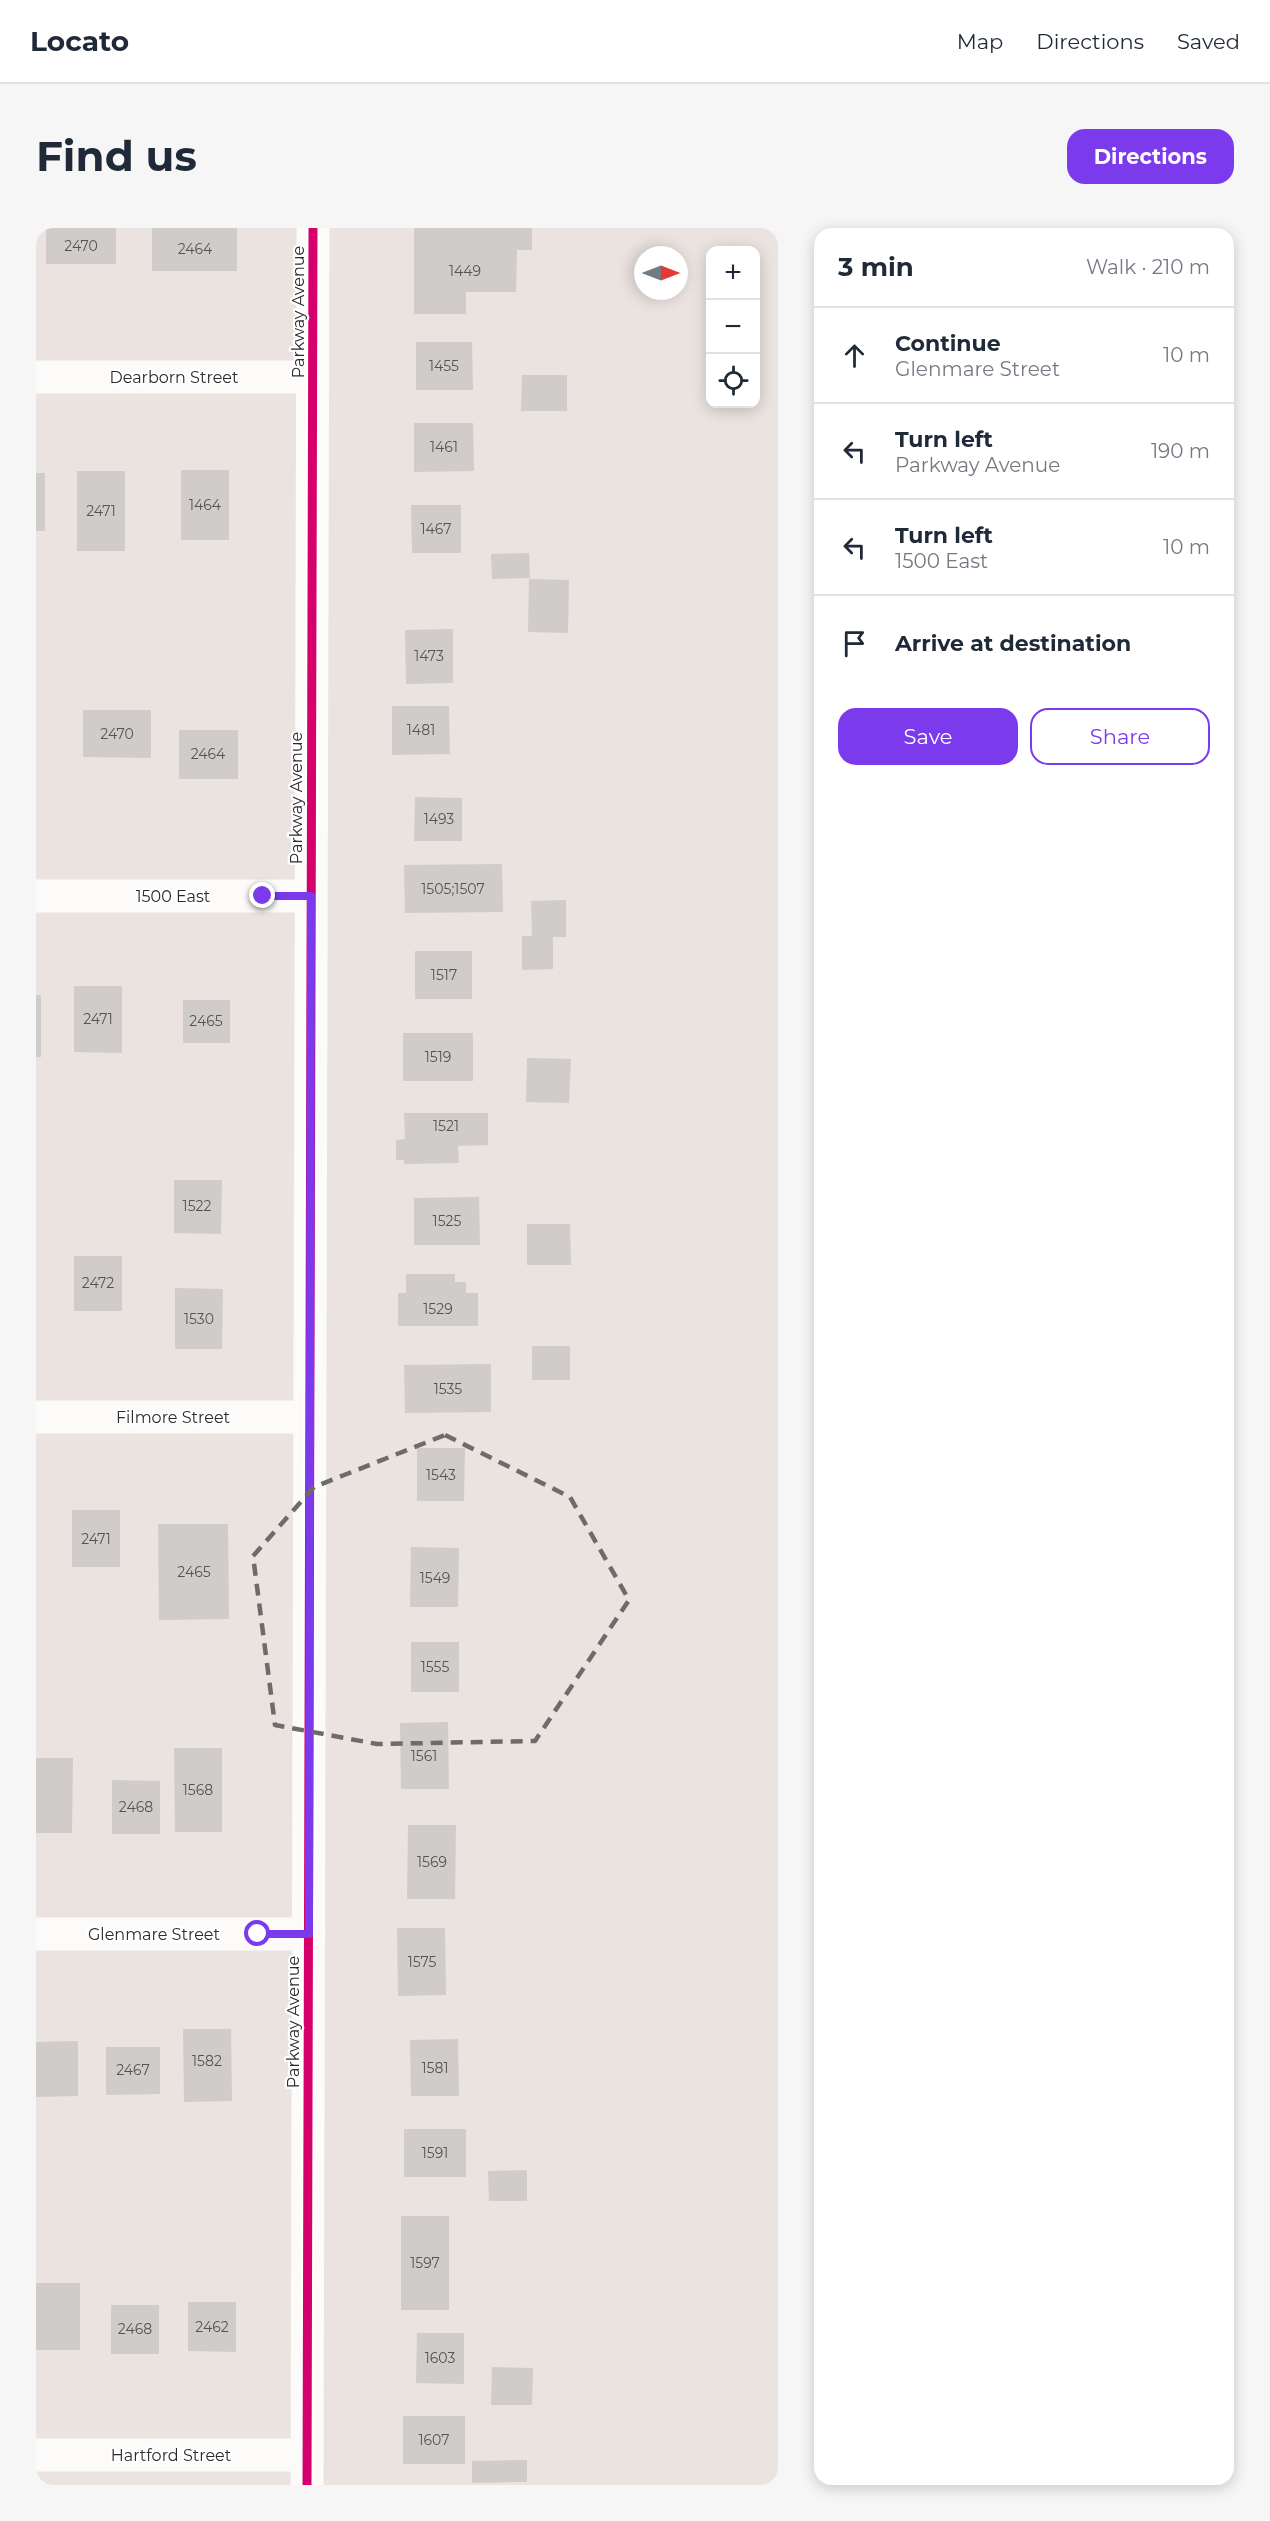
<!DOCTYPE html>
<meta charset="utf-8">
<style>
:root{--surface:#fff;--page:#f6f6f7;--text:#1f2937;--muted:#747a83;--line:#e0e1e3;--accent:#7c3aed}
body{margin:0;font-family:Montserrat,sans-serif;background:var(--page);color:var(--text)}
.controls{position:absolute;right:18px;top:18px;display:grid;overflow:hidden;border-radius:12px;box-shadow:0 3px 15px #0003}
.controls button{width:54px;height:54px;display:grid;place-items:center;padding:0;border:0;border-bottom:2px solid var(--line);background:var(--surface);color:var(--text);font:30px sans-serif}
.compass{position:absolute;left:598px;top:18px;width:54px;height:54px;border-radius:50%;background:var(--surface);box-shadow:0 3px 15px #0003;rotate:90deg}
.stop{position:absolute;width:18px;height:18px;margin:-14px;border:4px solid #7c3aed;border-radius:50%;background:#fff}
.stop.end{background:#7c3aed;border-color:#fff;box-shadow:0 2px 6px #0008}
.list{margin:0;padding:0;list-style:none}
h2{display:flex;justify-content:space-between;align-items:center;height:78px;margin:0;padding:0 24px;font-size:26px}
h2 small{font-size:20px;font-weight:400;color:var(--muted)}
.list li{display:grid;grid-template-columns:39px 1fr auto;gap:18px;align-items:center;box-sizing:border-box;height:96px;padding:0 24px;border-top:2px solid var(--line)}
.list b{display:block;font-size:22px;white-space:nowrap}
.list p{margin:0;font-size:20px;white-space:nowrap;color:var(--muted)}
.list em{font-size:20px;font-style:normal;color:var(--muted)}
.actions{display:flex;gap:12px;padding:18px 24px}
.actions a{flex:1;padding:14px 0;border:2px solid var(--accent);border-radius:18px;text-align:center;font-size:21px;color:var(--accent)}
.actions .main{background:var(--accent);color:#fff}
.icon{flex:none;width:33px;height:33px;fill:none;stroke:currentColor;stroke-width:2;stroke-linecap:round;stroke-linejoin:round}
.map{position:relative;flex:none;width:742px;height:2257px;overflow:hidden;border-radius:18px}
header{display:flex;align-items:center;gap:36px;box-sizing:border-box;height:84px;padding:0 30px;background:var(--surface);border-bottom:2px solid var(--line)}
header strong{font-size:28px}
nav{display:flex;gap:33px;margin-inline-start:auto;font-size:21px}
.intro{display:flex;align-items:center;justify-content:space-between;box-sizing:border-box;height:144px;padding:0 36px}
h1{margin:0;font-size:42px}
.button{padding:15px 27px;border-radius:18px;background:var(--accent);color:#fff;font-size:21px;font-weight:700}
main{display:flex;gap:36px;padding:0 36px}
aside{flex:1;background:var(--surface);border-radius:18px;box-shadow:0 3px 15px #0003}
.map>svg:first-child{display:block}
</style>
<header>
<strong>Locato</strong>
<nav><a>Map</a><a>Directions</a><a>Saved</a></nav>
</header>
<div class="intro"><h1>Find us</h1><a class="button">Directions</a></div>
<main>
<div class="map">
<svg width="742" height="2257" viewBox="0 0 742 2257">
<rect width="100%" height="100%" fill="#eae3e0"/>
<path fill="#d0ccc9" d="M10,0H80V36H10Z
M116,0H201V43H116Z
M378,0H496V22H481L480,64H430V86H378Z
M380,114H436L437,162H380Z
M486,147H531V183H485Z
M378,195H437L438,243L378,244Z
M145,242H193V312H145Z
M41,243H89V323H41Z
M0,245H9V303H0Z
M375,277H425V325H376Z
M493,325L494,350L456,351L455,326Z
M493,351L533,352L532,405L492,404Z
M417,401V455L370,456L369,402Z
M356,478H413L414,526L356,527Z
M47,482H115V530L47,529Z
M143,502H202V551H143Z
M379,569L426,570V613H378Z
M466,636L467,684L369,685L368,637Z
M530,672V709H517V741L486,742V708H496L495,673Z
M379,723H436V771H379Z
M38,758H86V825L38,824Z
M0,767H5V829H0Z
M147,772H194V815H147Z
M367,805H437V853H367Z
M491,830L535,831L533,875L490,874Z
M368,885H452V917L422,918L423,935L368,936V932H360V912L369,911Z
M138,952H186L185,1006L138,1005Z
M443,969L444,1017H378V970Z
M491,996H534L535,1037H491Z
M38,1028H86V1083H38Z
M370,1046H419V1054H430V1065H442V1098H362V1065H370Z
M139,1060L187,1061L186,1121H139Z
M496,1118H534V1152H496Z
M455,1136V1184L369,1185L368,1137Z
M381,1220H429L428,1273H381Z
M36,1282H84V1339H36Z
M122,1296H192L193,1391L123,1392Z
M375,1319L423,1320L422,1379H374Z
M375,1414H423V1464H375Z
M412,1494L413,1561H365L364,1495Z
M138,1520H186V1604H139Z
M0,1530H37L36,1605H0Z
M76,1552L124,1553V1606H76Z
M372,1597H420L419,1671H371Z
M361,1700H409L410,1767L362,1768Z
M147,1801H195L196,1873L148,1874Z
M422,1811L423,1868H375L374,1812Z
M42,1813V1868L0,1869V1814Z
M70,1819H124V1866L70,1867Z
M368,1901H430V1949H368Z
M491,1942V1973H453L452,1943Z
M365,1988H413V2082H365Z
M0,2055H44V2122H0Z
M152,2074H200V2124L152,2123Z
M75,2077H123V2126H75Z
M381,2105H428V2156L380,2155Z
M456,2139L497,2140L496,2177H455Z
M367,2188H429V2236H367Z
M491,2232V2254L436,2255V2233Z"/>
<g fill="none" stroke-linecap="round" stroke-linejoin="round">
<path stroke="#fcfbfa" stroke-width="33" d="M0,149H277
M0,668H275
M0,1189H274
M0,1706H273
M0,2227H271
M271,2257L277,0"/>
<g stroke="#fff" stroke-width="13">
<path id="cycleway" d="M271,2257L277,0"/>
</g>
<use href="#cycleway" stroke="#d6006c" stroke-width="9"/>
</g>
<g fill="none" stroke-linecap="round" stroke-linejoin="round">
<path stroke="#7c3aed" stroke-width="8" d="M222,1706H273L275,668H227"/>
</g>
<path fill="none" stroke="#6e6b6a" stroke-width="4.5" stroke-dasharray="12 8" stroke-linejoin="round" d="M409,1207L534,1269L593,1372L499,1513L341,1516L239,1497L217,1328L278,1259Z"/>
<g text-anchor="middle" stroke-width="4.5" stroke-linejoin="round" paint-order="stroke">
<g font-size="14" fill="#555453">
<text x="45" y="23">2470</text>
<text x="159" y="26">2464</text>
<text x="429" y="48">1449</text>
<text x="408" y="143">1455</text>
<text x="408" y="224">1461</text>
<text x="169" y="282">1464</text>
<text x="65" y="288">2471</text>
<text x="400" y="306">1467</text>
<text x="393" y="433">1473</text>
<text x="385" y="507">1481</text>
<text x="81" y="511">2470</text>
<text x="172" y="531">2464</text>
<text x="403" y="596">1493</text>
<text x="417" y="666">1505;1507</text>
<text x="408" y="752">1517</text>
<text x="62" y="796">2471</text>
<text x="170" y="798">2465</text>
<text x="402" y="834">1519</text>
<text x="410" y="903">1521</text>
<text x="161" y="983">1522</text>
<text x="411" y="998">1525</text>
<text x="62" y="1060">2472</text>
<text x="402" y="1086">1529</text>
<text x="163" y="1096">1530</text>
<text x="412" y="1166">1535</text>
<text x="405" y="1252">1543</text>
<text x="60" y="1316">2471</text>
<text x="158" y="1349">2465</text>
<text x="399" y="1355">1549</text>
<text x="399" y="1444">1555</text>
<text x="388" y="1533">1561</text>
<text x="162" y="1567">1568</text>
<text x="100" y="1584">2468</text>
<text x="396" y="1639">1569</text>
<text x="386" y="1739">1575</text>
<text x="171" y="1838">1582</text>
<text x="399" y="1845">1581</text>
<text x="97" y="1847">2467</text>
<text x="399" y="1930">1591</text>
<text x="389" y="2040">1597</text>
<text x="176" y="2104">2462</text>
<text x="99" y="2106">2468</text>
<text x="404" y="2135">1603</text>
<text x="398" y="2217">1607</text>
</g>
<g font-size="16" fill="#2b2b2b" stroke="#fff">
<text transform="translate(262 84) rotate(-90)" y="6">Parkway Avenue</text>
<text x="138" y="155">Dearborn Street</text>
<text transform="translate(260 570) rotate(-90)" y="6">Parkway Avenue</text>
<text x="137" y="674">1500 East</text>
<text x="137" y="1195">Filmore Street</text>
<text x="118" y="1712">Glenmare Street</text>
<text transform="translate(257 1794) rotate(-90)" y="6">Parkway Avenue</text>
<text x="135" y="2233">Hartford Street</text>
</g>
</g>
</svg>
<div class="controls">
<button>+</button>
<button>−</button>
<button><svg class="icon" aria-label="locate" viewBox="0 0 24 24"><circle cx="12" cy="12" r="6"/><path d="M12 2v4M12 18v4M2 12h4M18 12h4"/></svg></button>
</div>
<svg class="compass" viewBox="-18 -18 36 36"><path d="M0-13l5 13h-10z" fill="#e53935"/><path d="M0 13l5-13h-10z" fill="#747a83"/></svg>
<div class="stop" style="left:222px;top:1706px"></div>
<div class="stop end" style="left:227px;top:668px"></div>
</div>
<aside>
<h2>3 min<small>Walk · 210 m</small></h2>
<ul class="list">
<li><svg class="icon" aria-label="ahead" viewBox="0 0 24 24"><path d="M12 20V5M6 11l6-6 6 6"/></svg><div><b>Continue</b><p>Glenmare Street</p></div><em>10 m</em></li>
<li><svg class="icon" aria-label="left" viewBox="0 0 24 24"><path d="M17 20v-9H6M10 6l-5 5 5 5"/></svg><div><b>Turn left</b><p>Parkway Avenue</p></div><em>190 m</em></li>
<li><svg class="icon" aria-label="left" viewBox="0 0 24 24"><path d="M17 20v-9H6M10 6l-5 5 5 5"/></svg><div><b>Turn left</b><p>1500 East</p></div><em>10 m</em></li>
<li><svg class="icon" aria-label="arrive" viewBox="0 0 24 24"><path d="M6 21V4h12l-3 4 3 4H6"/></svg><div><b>Arrive at destination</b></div></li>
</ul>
<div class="actions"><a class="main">Save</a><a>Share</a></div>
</aside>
</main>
